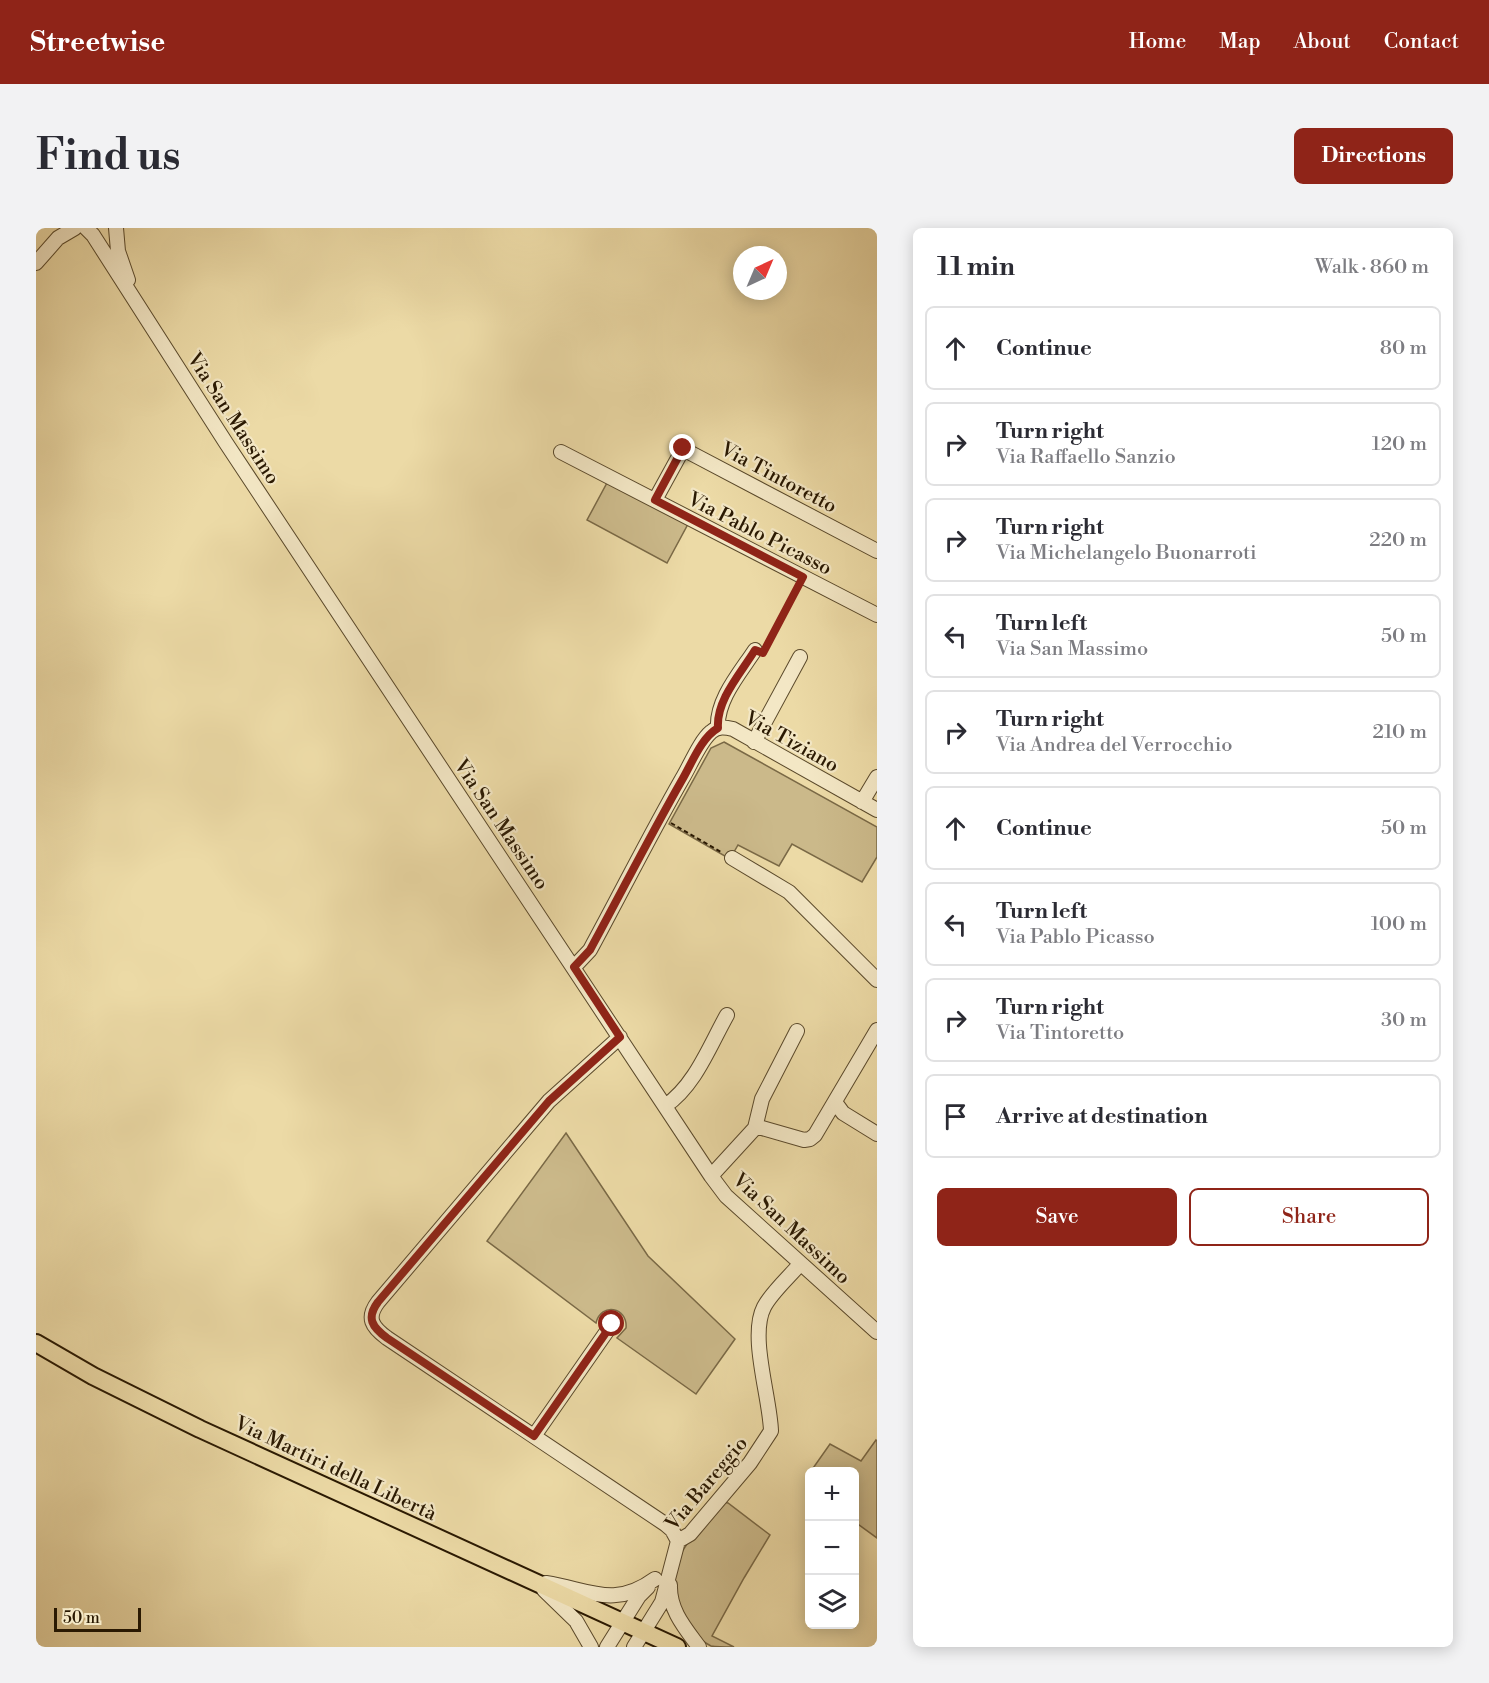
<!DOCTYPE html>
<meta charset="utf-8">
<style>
:root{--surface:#fff;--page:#f2f2f3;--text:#2b2b33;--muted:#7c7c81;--line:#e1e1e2;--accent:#8f2418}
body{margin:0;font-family:"Libre Bodoni",serif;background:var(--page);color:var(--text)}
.controls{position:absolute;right:18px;bottom:18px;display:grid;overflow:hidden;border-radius:9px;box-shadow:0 3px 15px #0003}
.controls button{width:54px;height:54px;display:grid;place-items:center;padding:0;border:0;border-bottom:2px solid var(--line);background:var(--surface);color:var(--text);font:30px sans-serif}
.compass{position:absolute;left:697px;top:18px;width:54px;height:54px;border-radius:50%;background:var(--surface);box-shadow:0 3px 15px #0003;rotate:44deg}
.scale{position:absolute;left:18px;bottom:15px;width:87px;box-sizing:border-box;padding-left:6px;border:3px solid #2a1902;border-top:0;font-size:16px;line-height:21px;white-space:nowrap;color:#2a1902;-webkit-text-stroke:4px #f3e7c5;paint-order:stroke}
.stop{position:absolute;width:18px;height:18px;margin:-14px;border:4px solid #8f2418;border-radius:50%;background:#fff}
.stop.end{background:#8f2418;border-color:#fff;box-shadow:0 2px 6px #0008}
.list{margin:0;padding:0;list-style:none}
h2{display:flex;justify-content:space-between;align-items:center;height:78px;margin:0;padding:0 24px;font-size:26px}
h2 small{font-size:20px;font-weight:400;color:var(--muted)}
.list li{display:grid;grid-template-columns:39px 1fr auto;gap:18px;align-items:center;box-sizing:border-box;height:84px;margin:0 12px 12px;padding:0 12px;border:2px solid var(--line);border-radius:9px}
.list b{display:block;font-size:22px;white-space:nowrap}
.list p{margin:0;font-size:20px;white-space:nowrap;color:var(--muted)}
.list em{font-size:20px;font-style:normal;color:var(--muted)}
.actions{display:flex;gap:12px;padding:18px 24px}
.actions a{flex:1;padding:14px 0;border:2px solid var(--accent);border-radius:9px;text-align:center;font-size:21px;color:var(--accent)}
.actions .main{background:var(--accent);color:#fff}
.icon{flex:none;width:33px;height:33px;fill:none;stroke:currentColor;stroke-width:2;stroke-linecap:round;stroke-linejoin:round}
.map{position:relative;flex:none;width:841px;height:1419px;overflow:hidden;border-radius:9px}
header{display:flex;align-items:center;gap:36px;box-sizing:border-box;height:84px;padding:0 30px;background:var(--accent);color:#fff}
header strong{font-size:28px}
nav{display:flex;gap:33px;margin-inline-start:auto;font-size:21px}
.intro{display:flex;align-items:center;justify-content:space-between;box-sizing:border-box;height:144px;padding:0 36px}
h1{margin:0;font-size:42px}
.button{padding:15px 27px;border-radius:9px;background:var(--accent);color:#fff;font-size:21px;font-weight:700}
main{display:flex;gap:36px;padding:0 36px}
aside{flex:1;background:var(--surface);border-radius:9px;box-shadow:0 3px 15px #0003}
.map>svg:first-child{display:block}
</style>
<header>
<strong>Streetwise</strong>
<nav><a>Home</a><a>Map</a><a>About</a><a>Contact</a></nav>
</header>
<div class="intro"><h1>Find us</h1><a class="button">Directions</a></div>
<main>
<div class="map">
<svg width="841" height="1419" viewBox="0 0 841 1419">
<rect width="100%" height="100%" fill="#ecdaa6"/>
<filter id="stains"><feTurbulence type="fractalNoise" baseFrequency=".00333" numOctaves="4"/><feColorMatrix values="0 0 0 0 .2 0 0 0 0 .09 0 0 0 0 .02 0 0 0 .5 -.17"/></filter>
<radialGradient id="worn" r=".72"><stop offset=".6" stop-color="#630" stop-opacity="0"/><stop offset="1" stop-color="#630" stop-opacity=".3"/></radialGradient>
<path fill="#cbb98a" stroke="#7a6946" stroke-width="1.5" d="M572,253L652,296L631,335L551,292Z
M688,514L841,599V629L826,654L756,616L743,638L702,617L694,631L633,596L675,520Z
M530,905L612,1028L699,1111L660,1166L581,1110L590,1100C592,1079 565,1074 560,1095L451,1013Z
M840,1212L841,1213V1310L819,1294L818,1244L775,1243L794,1216L825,1233Z
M687,1274L692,1275L734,1307L708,1350L676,1408L698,1419C691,1419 681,1419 675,1418C647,1404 631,1362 642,1333C650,1311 672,1292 687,1274Z"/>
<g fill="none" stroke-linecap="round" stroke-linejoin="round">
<g stroke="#5a492b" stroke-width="16">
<path id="minor" d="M50,0L57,7L190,215L675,948L690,968L841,1104
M80,0L82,23L92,52
M0,35L22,10L39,0
M525,224L841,387
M619,272L647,221L841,323
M682,500C680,472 704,445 719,422
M718,514L764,429
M826,574L841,549
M696,630L753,664L841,752
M538,739L554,722C585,665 614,607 646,551C654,538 664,513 675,504C682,498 689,499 697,501L841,582
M584,809L513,873L342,1074C330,1090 336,1099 351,1110L629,1296L636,1302L642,1313
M799,874L807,885L841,906
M629,878C659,858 674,817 691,787
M719,900L726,871L761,803
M675,948L719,900H726L768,912L774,911L779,907L841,802
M498,1208L576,1096
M642,1313L654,1306L714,1235L735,1203C734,1169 713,1108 728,1079C735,1065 754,1048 764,1036
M510,1355C554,1362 578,1381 619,1351
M634,1357C633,1382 649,1400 663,1419
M508,1362L540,1393L555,1419
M571,1419L603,1368L612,1359
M598,1419L626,1374L642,1313"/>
</g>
<g stroke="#2a1902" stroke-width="20">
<path id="major" d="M0,1115L57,1148L164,1201L641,1419"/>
</g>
<path stroke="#2a1902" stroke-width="2" stroke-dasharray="4.5 3" stroke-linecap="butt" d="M731,418L762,360
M635,595L685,624"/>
<use href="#minor" stroke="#f3e7c5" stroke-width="14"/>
<use href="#major" stroke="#ecdaa6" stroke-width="16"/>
</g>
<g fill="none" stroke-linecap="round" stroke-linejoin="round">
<path stroke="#8f2418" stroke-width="8" d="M576,1096L498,1208L351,1110C336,1099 330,1090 342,1074L513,873L584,809L538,739L554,722C585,665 614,608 646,552C656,535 665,510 682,500C680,472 705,445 719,422L727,425L767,349L619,272L647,220"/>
</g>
<g text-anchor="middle" stroke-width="4.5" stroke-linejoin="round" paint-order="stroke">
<g font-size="20" fill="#2a1902" stroke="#f3e7c5">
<text transform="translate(198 190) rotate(57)" y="7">Via San Massimo</text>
<text transform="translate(743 249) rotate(28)" y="7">Via Tintoretto</text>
<text transform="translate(724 305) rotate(27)" y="7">Via Pablo Picasso</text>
<text transform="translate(756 513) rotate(29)" y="7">Via Tiziano</text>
<text transform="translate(466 596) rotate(56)" y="7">Via San Massimo</text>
<text transform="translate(756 1000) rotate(43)" y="7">Via San Massimo</text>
<text transform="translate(300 1240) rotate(25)" y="7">Via Martiri della Libertà</text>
<text transform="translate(670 1255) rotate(-50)" y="7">Via Bareggio</text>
</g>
</g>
<rect width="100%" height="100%" filter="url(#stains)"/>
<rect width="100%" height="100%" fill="url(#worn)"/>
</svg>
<div class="controls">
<button>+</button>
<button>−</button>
<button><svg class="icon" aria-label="layers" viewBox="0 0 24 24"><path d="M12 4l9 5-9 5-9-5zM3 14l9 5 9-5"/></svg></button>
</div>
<svg class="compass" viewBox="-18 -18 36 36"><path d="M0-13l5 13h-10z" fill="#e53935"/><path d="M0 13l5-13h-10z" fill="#7c7c81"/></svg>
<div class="scale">50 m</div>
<div class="stop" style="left:576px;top:1096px"></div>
<div class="stop end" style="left:647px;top:220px"></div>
</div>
<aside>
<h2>11 min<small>Walk · 860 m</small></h2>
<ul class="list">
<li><svg class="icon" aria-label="ahead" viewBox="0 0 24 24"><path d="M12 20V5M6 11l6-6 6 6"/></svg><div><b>Continue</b></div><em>80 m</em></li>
<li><svg class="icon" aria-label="right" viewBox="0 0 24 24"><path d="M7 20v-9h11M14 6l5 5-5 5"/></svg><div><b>Turn right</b><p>Via Raffaello Sanzio</p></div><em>120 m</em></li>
<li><svg class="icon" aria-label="right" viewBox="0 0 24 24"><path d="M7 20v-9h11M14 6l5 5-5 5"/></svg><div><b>Turn right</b><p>Via Michelangelo Buonarroti</p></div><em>220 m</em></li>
<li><svg class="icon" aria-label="left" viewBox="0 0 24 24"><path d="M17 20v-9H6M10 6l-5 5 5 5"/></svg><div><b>Turn left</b><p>Via San Massimo</p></div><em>50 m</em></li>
<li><svg class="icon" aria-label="right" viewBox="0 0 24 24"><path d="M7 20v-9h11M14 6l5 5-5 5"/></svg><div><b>Turn right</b><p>Via Andrea del Verrocchio</p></div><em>210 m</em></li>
<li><svg class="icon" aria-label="ahead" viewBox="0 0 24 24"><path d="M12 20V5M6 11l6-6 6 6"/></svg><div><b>Continue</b></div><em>50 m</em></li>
<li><svg class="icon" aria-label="left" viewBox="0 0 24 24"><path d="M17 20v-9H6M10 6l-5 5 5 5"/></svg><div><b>Turn left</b><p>Via Pablo Picasso</p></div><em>100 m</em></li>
<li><svg class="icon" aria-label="right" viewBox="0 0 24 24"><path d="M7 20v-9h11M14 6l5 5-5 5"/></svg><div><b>Turn right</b><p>Via Tintoretto</p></div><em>30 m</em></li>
<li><svg class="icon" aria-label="arrive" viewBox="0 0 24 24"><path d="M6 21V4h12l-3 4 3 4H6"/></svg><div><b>Arrive at destination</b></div></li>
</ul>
<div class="actions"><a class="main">Save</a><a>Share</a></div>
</aside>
</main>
